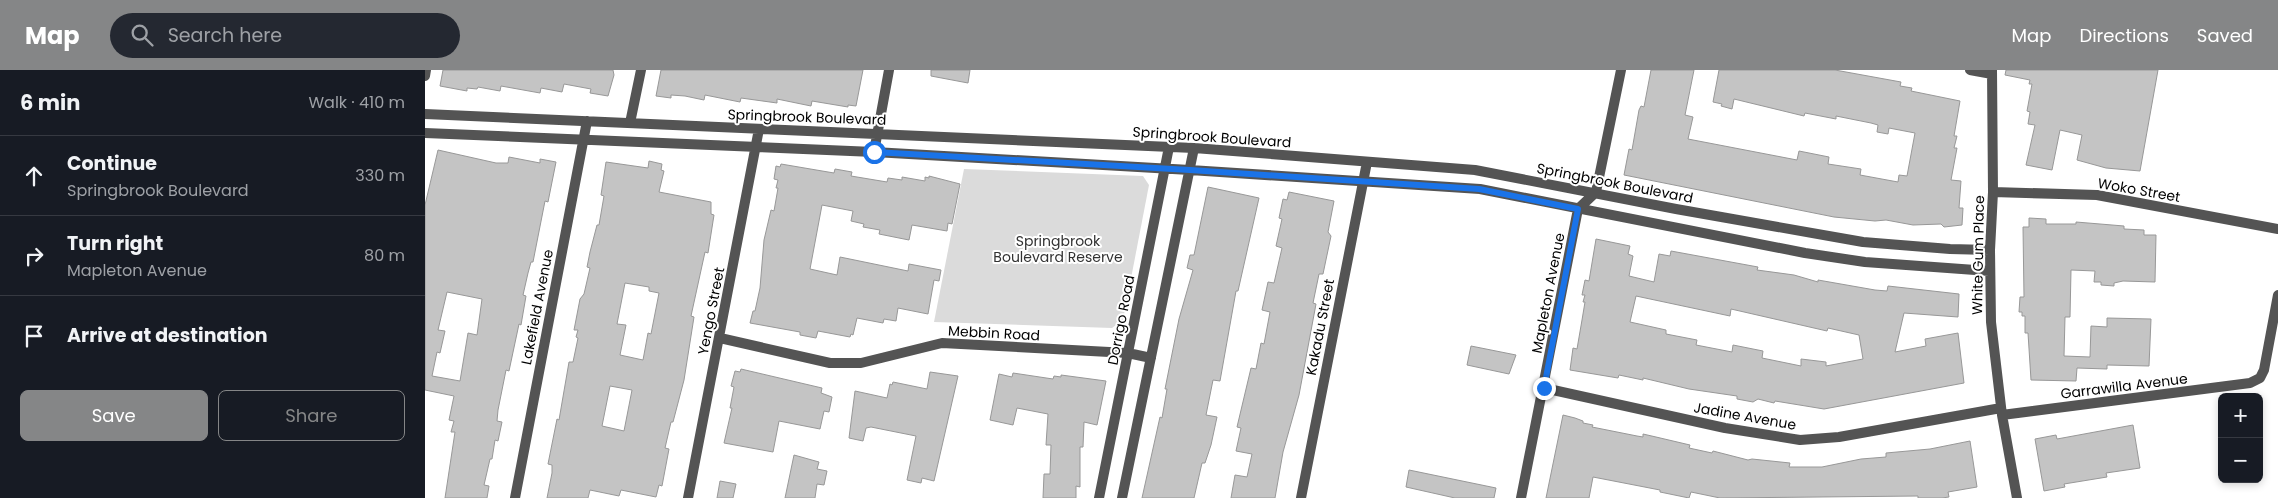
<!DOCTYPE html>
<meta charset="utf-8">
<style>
:root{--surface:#171b24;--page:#242831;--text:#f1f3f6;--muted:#9ea1a6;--line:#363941;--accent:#858687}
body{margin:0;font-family:Poppins,sans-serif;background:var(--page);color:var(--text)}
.controls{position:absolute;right:15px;bottom:15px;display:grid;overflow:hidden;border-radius:8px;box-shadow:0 2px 8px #0003}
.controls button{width:45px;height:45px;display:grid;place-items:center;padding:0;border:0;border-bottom:1px solid var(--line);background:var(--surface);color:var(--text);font:25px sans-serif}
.stop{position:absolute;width:15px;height:15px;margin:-11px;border:4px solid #1a73e8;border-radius:50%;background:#fff}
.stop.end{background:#1a73e8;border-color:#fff;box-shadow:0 1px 5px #0008}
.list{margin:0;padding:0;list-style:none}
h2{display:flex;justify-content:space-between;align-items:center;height:65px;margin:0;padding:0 20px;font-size:21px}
h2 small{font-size:16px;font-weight:400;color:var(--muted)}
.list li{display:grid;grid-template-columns:32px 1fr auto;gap:15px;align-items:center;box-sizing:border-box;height:80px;padding:0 20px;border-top:1px solid var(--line)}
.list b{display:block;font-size:19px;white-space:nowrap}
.list p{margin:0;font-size:16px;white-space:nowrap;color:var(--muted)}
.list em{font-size:16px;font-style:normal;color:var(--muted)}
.actions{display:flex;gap:10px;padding:15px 20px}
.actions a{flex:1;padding:11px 0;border:1px solid var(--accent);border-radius:8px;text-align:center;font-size:18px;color:var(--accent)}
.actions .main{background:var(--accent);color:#fff}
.icon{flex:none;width:28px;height:28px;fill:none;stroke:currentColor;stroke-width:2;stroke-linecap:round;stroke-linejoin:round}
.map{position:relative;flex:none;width:1853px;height:428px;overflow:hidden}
header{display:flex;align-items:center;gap:30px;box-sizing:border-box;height:70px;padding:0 25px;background:var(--accent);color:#fff}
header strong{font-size:24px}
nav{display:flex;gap:28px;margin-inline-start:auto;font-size:18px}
.search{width:350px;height:45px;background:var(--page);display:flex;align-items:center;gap:12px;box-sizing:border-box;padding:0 18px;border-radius:28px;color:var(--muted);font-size:19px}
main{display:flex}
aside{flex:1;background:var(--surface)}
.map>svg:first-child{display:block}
</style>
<header>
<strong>Map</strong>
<div class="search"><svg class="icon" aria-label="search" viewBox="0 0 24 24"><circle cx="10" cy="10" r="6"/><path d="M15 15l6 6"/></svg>Search here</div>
<nav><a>Map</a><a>Directions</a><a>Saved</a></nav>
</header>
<main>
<aside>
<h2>6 min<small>Walk · 410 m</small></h2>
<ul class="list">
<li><svg class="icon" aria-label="ahead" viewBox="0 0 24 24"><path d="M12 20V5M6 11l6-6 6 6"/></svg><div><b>Continue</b><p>Springbrook Boulevard</p></div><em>330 m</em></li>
<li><svg class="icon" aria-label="right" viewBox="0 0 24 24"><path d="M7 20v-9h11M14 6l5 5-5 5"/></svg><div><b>Turn right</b><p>Mapleton Avenue</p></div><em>80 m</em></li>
<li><svg class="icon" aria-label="arrive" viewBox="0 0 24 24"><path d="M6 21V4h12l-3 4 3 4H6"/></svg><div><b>Arrive at destination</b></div></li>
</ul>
<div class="actions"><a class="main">Save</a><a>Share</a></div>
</aside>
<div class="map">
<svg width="1853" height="428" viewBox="0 0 1853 428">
<rect width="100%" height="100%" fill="#fff"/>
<path fill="#dbdbdb" d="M539,99L718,106L724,115L698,250L687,258L509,252Z"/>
<path fill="#c4c4c4" stroke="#989898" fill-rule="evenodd" d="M18,0H188L189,5L183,26L165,23L166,19L139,14L137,22L116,18L115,23L76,16L75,21L53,17L52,19L42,18V21L15,16Z
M236,0H438L431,36L423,35V37L387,31L386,36L352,29V33L316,28L315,32L280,25L279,30L260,26L246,25V28L231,26Z
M506,0H545L543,13L506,6Z
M1226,0H1269L1260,45L1268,47L1263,69L1372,90L1374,81L1404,87L1403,94L1436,99L1435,105L1473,112L1474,105L1482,106L1490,63L1464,58L1463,64L1452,62L1453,55L1446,53L1411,46V49L1380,43L1379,46L1309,29L1307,39L1296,36L1297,34L1288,32L1294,0H1410L1476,12L1475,16L1487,18L1486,21L1535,31L1529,66H1532L1529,78H1532L1526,110L1536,111L1534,138H1538L1537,155L1519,157L1516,154L1488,155L1461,150L1450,151L1409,147L1199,105L1204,79L1207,80L1214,40L1216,36L1219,37Z
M1581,0H1733L1715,101L1681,98L1652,90L1657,65L1635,60L1627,100L1601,95L1610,55L1603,54L1605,42L1602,41L1607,14H1604L1605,10L1580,5Z
M13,80L71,93H83L84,87L115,93V89L131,92L123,132L120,131L108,192H106L103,203L98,225L101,226L96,255L94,254L84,301L81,300L73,340L72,351L77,352L73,371L70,370L67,389H65L59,415L64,416L62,428H20L30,362H26L29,351L24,350L29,326L0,320V135ZM22,222L57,229L52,265L43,263L35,311L7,306L12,282L15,283L20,261L13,260Z
M224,91L237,94L236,100L239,101L234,122L286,132V144L289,145L283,183L280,182L266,246L269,247L259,310L248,352H246L240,378L244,379L237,416L234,415L231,427L196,420L194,426L165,420L163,428H122L127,403V395L123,394L132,349L134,350L144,292H148L153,268L151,267L153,260H149L155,229L159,224L165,198L162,197L165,182L172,155H174L179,126L176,125L181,92L223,98ZM200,213L224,217V221L234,223L226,264L223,263L218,290L195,285L201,255L192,254ZM185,316L207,320L199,361L177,356Z
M356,94L409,103L410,99L427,102L426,106L462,112L463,108L477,110V107L500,111V107L504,108V106L535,114L527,154L523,153L522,161L487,155L484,170L454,164L455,160L438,157L439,154L426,151L428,141L397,135L385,199L412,205L415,187L483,201L484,194L516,200L514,211L509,210L503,244L473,238L471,251L459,249L458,253L432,248L428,265L426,264L425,267L393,261L391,268L375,265V262L325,253L328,241H330L335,218L339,170L346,140L349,141L353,118H351L353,110L349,109L351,96L355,97Z
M783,117L834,128L813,221H811L795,311L788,310L781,345L792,347L786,375L780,393H777L769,428H717L735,347L737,348L742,319H740L754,249L768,200L762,198L765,185H769Z
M864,122L909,131L903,162L906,166L898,204H894L888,233L891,234L874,325L858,382L850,428H806L810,405L822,407L827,384L811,381L816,358L812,357L826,298L831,299L836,273L839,274L845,242L837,240L843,212L849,213L857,178L851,176L857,149L854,148L858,129L862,130Z
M1604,148L1621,149V154H1651V152L1699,156V159L1719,160V165H1731L1730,212L1698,211L1689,213V216L1676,215V212H1669L1670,201L1646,200L1645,247H1640L1639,286L1665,287L1666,256L1682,257V248L1726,249L1724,296L1682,295V299L1652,298L1651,311L1606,310L1603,263H1600V246H1597V242H1594L1595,227H1599L1598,157H1604Z
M1171,169L1205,176L1203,184L1208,186L1204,206L1229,212L1234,184L1245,186L1246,181L1333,197L1332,200L1369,205L1393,212V210L1450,220L1462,221L1463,216L1534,224L1533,247L1479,243L1470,282L1501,276L1500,269L1533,263L1539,313L1399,339L1350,331L1349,333L1333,329L1328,332L1312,329V326L1264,319L1218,308V310L1194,305L1193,308L1145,300L1148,278L1152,279L1157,250L1160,232H1158L1160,225H1157L1160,210L1164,211ZM1211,226L1305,246L1306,239L1402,261L1403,258L1434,265L1438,289L1401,296V292L1376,289V296L1337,288L1338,281L1308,275L1307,282L1271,275L1272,270L1241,264V260L1205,252Z
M1046,276L1091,285L1084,304L1042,295Z
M316,299L397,318L396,323L407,327L404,342L399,341L395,359L354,351L348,382L299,373L307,338H305L309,317L306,316L310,301L315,302Z
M505,302L533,306L509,411L497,408L496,413L482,410L491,366L446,357L441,358L438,371L424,368L430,321L462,328L465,314L467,315L468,312L502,319Z
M588,303L628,309L629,306L636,307V305L681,311L672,355L659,352L658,377H655V417L651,416V428H618L619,404H625L626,375H621L623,344L592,338L588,355L565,350L574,304L587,307Z
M1138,345L1150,348L1158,351V353L1168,355L1167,357L1212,366L1218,367V364L1231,367L1265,375L1264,378L1287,383L1288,381L1323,390L1327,389L1365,393L1364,397H1397L1436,389L1461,387V383L1505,379L1545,371L1552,417L1523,422L1524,427L1517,428H1493V426L1295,428L1266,422L1264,428L1235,422V420L1168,407L1164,428H1121Z
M1708,355L1715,398L1681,403L1682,407L1639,414L1640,417L1619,421L1610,369L1631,365L1632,369Z
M369,385L394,392L392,399L402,401L399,415L392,414L390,428H360Z
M984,400L1071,418L1069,428H1030L981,417Z
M295,411L311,414L308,428H292Z"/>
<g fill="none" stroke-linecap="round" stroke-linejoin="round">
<path stroke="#545454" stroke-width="10" d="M1545,0L1567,4
M1567,0L1568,122L1565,180L1566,252L1577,345L1592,428
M0,6L1,0
M0,44L769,78L1050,100L1251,139L1438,172L1525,179L1565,180
M205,53L216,0
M0,63L449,82L765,100L1055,119L1380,183L1440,192L1564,201
M449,82L464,0
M1568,122L1672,125L1853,159
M295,268L405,293H436L517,273L703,283L726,288
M1119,318L1300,358L1375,370L1414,367L1576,338
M1577,345L1825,313L1835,308L1839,300L1853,225
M90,428L162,51
M263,428L334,59
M674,428L744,77
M697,428L769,78
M876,428L942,92
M1096,428L1153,139L1171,122L1196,0"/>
</g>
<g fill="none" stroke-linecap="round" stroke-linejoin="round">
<path stroke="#1a73e8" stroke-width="6" d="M449,82L765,100L1054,119L1153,139L1119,318"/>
</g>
<g text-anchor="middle" stroke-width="4" stroke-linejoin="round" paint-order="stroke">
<g font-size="14" fill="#000" stroke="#fff">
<text transform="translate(382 47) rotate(2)" y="5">Springbrook Boulevard</text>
<text transform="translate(787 67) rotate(4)" y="5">Springbrook Boulevard</text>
<text transform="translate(1190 113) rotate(11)" y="5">Springbrook Boulevard</text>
<text transform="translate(1714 120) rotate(10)" y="5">Woko Street</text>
<text transform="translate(1553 185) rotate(-89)" y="5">White Gum Place</text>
<text transform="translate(1123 223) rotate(-79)" y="5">Mapleton Avenue</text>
<text transform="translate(112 237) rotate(-79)" y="5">Lakefield Avenue</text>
<text transform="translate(286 241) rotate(-79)" y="5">Yengo Street</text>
<text transform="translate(696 250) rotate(-79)" y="5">Dorrigo Road</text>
<text transform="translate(895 257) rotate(-79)" y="5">Kakadu Street</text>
<text transform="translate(569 263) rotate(3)" y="5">Mebbin Road</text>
<text transform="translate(1699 316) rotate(-7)" y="5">Garrawilla Avenue</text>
<text transform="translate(1320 346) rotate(10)" y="5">Jadine Avenue</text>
</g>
<g font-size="14" fill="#323232" stroke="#fff">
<text x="633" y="176">Springbrook<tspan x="633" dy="16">Boulevard Reserve</tspan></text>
</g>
</g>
</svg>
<div class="controls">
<button>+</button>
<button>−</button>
</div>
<div class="stop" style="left:449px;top:82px"></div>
<div class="stop end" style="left:1119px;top:318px"></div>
</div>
</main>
